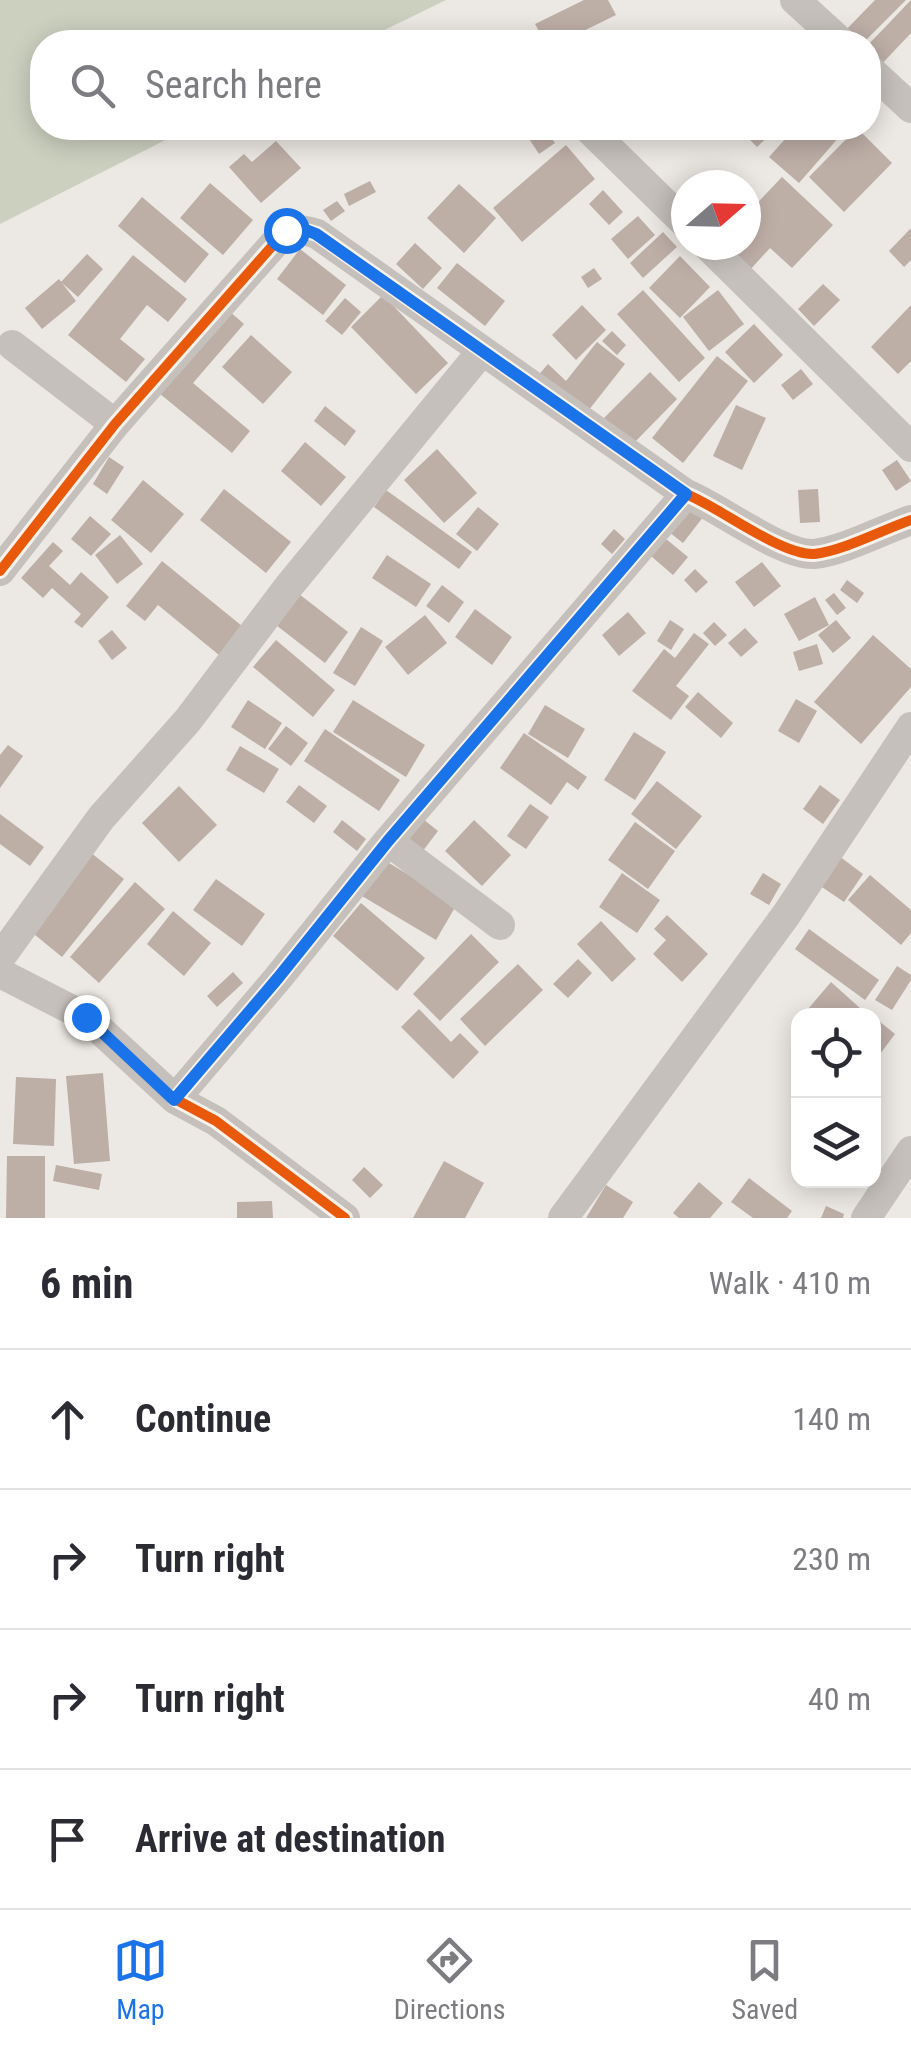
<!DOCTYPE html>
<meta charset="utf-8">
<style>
:root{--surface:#fff;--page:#f7f7f7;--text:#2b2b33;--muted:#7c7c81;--line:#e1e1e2;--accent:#1a73e8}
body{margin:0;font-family:"Roboto Condensed",sans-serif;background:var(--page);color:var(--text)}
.controls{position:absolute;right:30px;bottom:30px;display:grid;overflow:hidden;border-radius:20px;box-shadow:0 5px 25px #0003}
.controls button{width:90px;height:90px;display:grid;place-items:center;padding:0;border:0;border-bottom:2px solid var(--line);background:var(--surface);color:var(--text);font:50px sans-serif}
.compass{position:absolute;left:671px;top:170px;width:90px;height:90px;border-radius:50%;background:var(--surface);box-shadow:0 5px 25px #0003;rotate:70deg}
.stop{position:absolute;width:30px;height:30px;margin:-22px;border:8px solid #1a73e8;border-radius:50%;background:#fff}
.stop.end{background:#1a73e8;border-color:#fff;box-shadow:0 2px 10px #0008}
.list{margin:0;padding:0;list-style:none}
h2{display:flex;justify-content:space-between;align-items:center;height:130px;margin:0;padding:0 40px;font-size:42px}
h2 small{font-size:32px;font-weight:400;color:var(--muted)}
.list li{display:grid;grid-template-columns:65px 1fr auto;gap:30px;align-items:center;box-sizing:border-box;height:140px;padding:0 40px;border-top:2px solid var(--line)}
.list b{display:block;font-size:38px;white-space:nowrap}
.list em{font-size:32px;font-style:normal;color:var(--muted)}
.icon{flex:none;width:55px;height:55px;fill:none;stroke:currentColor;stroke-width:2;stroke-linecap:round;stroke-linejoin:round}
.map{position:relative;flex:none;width:911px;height:1218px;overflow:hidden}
.search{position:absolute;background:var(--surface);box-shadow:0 5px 25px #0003;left:30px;right:30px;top:30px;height:110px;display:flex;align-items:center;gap:25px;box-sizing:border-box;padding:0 35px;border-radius:40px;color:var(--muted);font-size:38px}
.sheet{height:690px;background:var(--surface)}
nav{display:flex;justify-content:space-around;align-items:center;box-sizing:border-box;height:140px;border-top:2px solid var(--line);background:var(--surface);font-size:28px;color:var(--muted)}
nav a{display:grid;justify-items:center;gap:5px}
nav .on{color:var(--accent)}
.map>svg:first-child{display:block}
</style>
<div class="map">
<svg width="911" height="1218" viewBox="0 0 911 1218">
<rect width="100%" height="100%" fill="#ece8e3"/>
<path fill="#ccd0bf" d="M0,0H446L360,42H42V128H189L0,224Z"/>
<path fill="#bdaea6" d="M584,0H608L616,15L561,42H545L535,24Z
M875,0H906L864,42H849L841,35Z
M911,0V33L878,68L868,60V45Z
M522,128H545L555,143L539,154Z
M738,128H777L757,147Z
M795,128H847L799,183L769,157Z
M857,128L892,163L844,212L809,177Z
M276,141L301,168L261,203L229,167L244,154L252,162Z
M566,145L595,179L522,242L493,208Z
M782,177L833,225L792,268L770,248L749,271L721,245H746V215Z
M370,181L376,192L349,206L344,194Z
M210,183L253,220L223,255L180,218Z
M459,184L496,218L464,253L427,218Z
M603,190L623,212L609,225L589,204Z
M142,197L209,254L185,283L118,226Z
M337,201L345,211L331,221L323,210Z
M638,216L655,235L628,259L611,239Z
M911,228V260L904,267L889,251Z
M663,232L677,247L643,278L630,263Z
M415,243L442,268L423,289L396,264Z
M300,249L346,285L323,315L277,279Z
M87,254L103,269L78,297L61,282Z
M133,255L187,299L168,322L147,305L120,339L145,359L126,382L68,335Z
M680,256L710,287L680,318L649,288Z
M457,263L505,301L485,326L437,288Z
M594,268L602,279L588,288L581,277Z
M59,279L76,301L42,329L25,308Z
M823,284L840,300L814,326L798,309Z
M643,290L705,358L679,382L617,314Z
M718,290L744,324L709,351L683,317Z
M383,295L448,363L416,394L351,327Z
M345,298L361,312L342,335L325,321Z
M582,305L606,330L576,360L552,335Z
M911,305V361L898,374L871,347Z
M228,310L244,324L193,383L250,431L232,453L159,393Z
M754,324L783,355L754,383L725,352Z
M612,331L626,345L617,355L602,341Z
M251,335L292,372L263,404L222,367Z
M597,342L625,364L588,411L536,378L548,364L566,381Z
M717,356L748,381L683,463L652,438Z
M801,369L813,384L793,400L781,385Z
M650,372L677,399L631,446L604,418Z
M736,405L766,418L742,470L713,456Z
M325,406L356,431L345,446L314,421Z
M305,442L346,477L321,506L281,471Z
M437,449L477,493L444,523L404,480Z
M109,457L124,467L107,494L93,484Z
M897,460L911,481L896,491L882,470Z
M143,480L184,514L151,553L111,520Z
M224,489L291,542L266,573L200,520Z
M818,489L820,522L800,523L798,490Z
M386,490L472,552L459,569L374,507Z
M694,501L707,512L683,543L669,532Z
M478,507L499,524L477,551L456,534Z
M90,516L111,534L91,556L71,539Z
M614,529L625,539L612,554L601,544Z
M120,535L143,564L117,584L95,555Z
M666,539L688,557L673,575L651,556Z
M53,542L63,551L49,566L70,585L81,572L109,597L82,628L74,622L81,614L52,588L43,598L21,578Z
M387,555L431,584L416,607L372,578Z
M162,561L242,626L219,655L158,605L145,621L126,606Z
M762,562L781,586L754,607L735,582Z
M695,569L708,582L696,593L684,580Z
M847,580L864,593L857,603L840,590Z
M442,585L464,602L449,623L426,606Z
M834,593L846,608L837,615L825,600Z
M299,594L348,632L325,663L276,625Z
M815,597L829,625L799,641L784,614Z
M475,609L512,637L492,665L455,637Z
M628,612L646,633L619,656L602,635Z
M425,615L447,643L408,675L385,647Z
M670,620L684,629L671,650L657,641Z
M836,620L851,638L833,653L818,635Z
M714,622L727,635L715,646L703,633Z
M361,627L383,641L355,686L333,673Z
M745,628L758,642L741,657L728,643Z
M112,630L127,648L112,660L98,641Z
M694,633L709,644L676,686L689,696L671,720L632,691L664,649L675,658Z
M873,635L911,669V687L861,744L814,702Z
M276,640L335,690L313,717L253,667Z
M817,644L823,664L799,671L793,652Z
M698,692L733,723L721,738L685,707Z
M796,699L817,711L799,743L778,731Z
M248,700L282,723L265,749L231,727Z
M353,700L425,745L406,777L333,732Z
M545,705L585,729L568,758L528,734Z
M286,726L308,743L291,766L268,749Z
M325,729L400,780L379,811L304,761Z
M634,732L666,752L635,800L604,780Z
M524,733L587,777L578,790L567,782L551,805L500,768Z
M8,745L23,756L0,788V755Z
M240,746L279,769L264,793L226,770Z
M657,781L702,816L676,849L631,814Z
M299,785L327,806L314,823L286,802Z
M820,785L840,800L823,824L803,809Z
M179,786L217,825L179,862L142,823Z
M530,804L549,817L526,849L507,836Z
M0,814L44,847L30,866L0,844Z
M423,819L438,831L419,856L404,844Z
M342,820L366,839L357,851L333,832Z
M474,820L511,855L482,886L445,851Z
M635,822L675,851L648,889L608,860Z
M90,852L124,879L62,957L29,930Z
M839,856L863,874L844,902L819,885Z
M384,860L457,904L436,940L362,896Z
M622,873L660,900L637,933L599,907Z
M763,873L781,884L769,905L750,894Z
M870,875L911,910V933L901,945L848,900Z
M216,879L265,914L242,946L193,910Z
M135,882L165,909L99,983L70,957Z
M361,903L425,958L397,991L333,936Z
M173,911L211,943L184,976L147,944Z
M667,915L708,954L682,982L653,954L666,940L654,929Z
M601,921L636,959L612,982L577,944Z
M809,929L879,980L865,1000L795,949Z
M471,934L499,962L440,1021L413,994Z
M578,959L592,973L568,998L553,984Z
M518,964L543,990L485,1046L460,1019Z
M897,966L911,975V980L892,1010L875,1000Z
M233,972L243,983L217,1007L207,996Z
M831,982L861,1009L856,1016H802Z
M419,1009L451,1042L460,1033L479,1052L453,1079L401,1027Z
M874,1017L895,1034L874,1062Z
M103,1073L110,1161L74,1164L66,1076Z
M16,1077L56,1079L54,1146L13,1144Z
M7,1156H45V1218H6Z
M444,1161L484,1183L465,1218H413Z
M56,1165L102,1174L99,1190L53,1181Z
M364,1167L383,1185L370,1198L352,1180Z
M749,1178L792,1211L787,1218H753L731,1202Z
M699,1182L723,1203L710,1218H679L673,1213Z
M606,1185L633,1202L623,1218H586Z
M272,1201L273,1218H237V1202Z
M826,1206L844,1214L843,1218H821Z"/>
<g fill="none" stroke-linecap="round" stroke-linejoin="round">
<path stroke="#c5c0bb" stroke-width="30" d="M795,0L841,42
M868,68L911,108
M588,128L686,224
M707,245L911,447
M12,345L115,424
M0,571L115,424L274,244C288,229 297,227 317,234L686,494
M388,841L500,925
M0,958L101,818L188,720L289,586L482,351
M0,973L86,1017L175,1099
M345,1218L216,1121L175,1099L278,978L388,841L686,494C719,507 782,556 814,554C843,551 882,530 911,520
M563,1218L786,915L911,727
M866,1218L911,1151"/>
<g stroke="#f8f2eb" stroke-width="16">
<path id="cycleway" d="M0,571L115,424L274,244C288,229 297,227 317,234L686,494
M345,1218L216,1121L175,1099L278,978L388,841L686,494C719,507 782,556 814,554C843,551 882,530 911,520"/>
</g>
<use href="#cycleway" stroke="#e8590c" stroke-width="10"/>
</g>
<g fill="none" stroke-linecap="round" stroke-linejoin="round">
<path stroke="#1a73e8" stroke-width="12" d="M86,1017L174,1100L278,978L388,841L686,494L316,234L301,228L286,230"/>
</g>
</svg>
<div class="controls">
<button><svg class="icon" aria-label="locate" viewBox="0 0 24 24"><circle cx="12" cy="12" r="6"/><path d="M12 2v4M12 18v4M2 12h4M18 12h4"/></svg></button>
<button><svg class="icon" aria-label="layers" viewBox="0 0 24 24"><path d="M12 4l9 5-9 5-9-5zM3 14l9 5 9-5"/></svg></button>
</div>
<svg class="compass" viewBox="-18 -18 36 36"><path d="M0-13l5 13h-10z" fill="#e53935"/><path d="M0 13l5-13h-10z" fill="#7c7c81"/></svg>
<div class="stop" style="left:286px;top:230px"></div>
<div class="stop end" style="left:86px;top:1017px"></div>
<div class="search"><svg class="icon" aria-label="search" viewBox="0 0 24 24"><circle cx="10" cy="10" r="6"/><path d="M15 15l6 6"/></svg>Search here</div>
</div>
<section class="sheet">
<h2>6 min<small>Walk · 410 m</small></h2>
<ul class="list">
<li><svg class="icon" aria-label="ahead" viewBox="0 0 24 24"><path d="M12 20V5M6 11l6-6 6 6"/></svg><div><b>Continue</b></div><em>140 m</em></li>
<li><svg class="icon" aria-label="right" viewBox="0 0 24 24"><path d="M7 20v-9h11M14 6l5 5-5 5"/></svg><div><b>Turn right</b></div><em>230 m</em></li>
<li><svg class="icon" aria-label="right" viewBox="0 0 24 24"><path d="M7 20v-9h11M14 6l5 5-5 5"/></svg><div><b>Turn right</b></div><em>40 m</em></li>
<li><svg class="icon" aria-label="arrive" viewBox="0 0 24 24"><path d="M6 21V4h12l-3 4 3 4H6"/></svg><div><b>Arrive at destination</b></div></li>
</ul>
</section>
<nav>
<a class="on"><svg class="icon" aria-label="map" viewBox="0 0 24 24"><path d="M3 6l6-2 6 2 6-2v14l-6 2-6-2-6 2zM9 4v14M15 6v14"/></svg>Map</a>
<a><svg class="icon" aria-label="directions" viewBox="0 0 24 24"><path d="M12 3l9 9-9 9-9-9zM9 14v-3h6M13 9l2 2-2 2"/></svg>Directions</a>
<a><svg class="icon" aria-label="saved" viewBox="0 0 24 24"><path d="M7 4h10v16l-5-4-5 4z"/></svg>Saved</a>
</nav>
